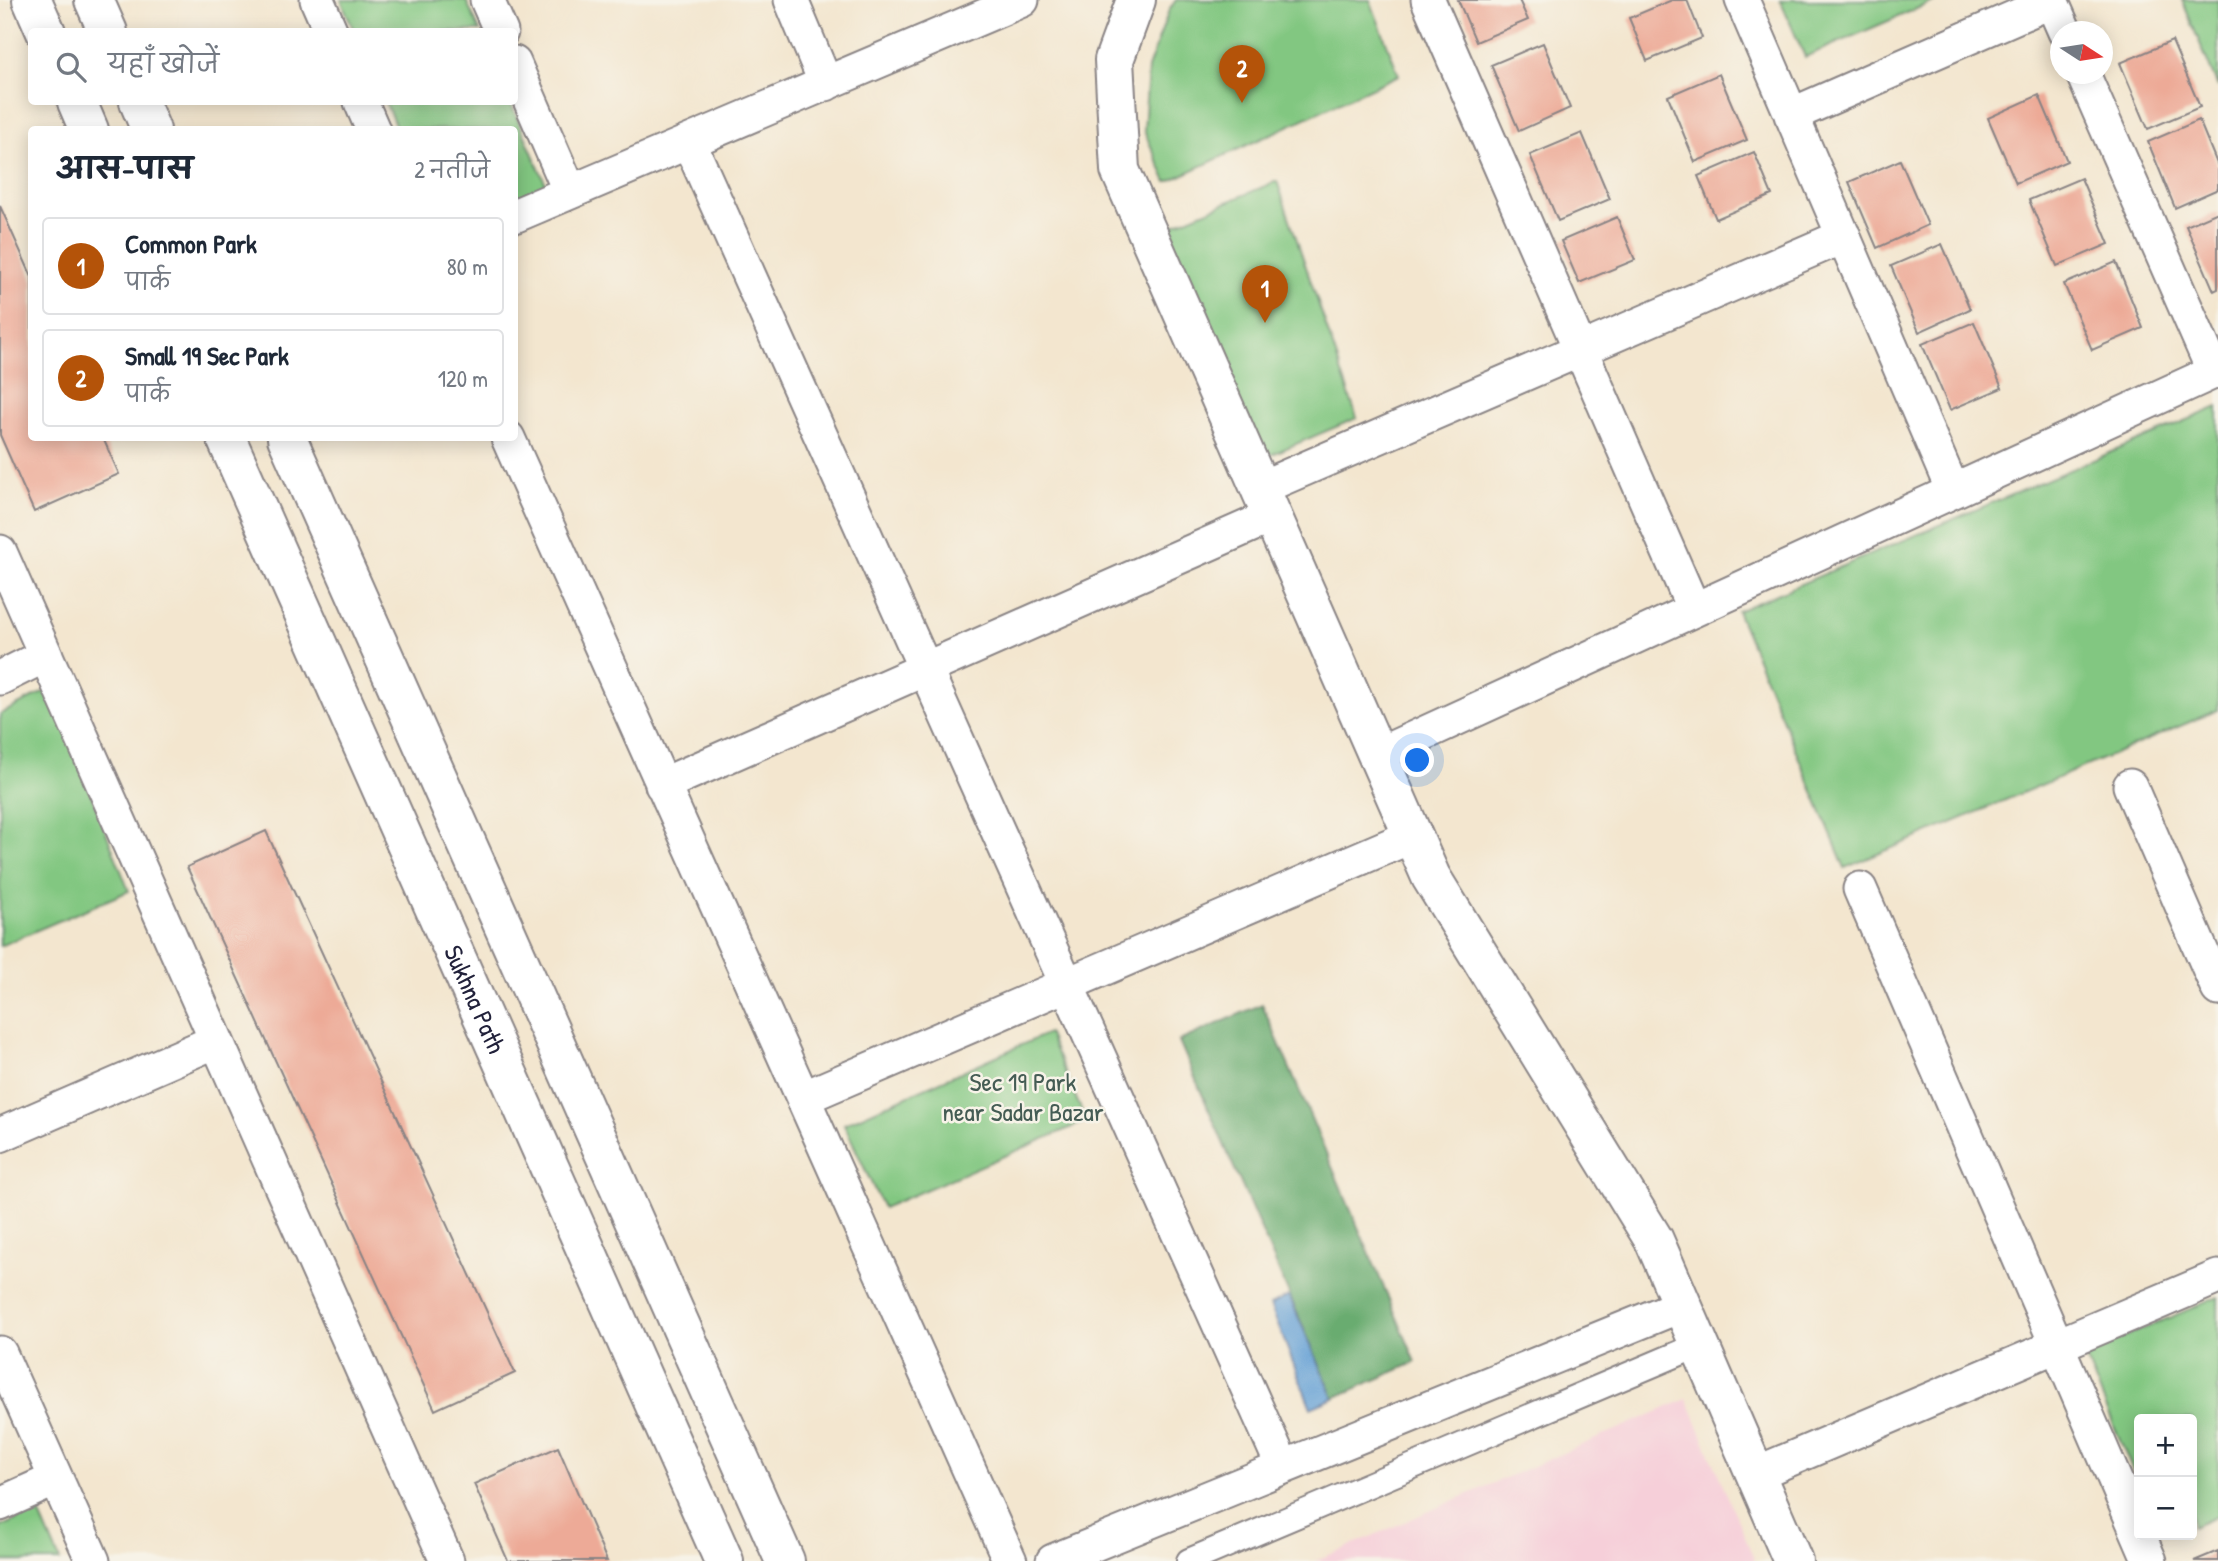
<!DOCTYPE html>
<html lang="hi">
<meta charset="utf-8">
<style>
:root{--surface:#fff;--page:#f2f2f3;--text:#1f2937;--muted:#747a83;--line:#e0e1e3;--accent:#b45309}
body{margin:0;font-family:"Patrick Hand","Playpen Sans Deva",sans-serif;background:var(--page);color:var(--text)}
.controls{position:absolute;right:21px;bottom:21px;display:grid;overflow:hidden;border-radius:7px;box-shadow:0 4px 18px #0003}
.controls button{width:63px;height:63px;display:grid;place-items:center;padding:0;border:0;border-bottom:2px solid var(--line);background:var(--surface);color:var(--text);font:35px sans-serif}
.compass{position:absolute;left:2050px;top:21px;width:63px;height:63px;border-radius:50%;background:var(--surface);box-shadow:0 4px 18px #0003;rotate:102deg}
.you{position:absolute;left:1418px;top:761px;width:24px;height:24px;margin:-18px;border:5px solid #fff;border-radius:50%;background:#1a73e8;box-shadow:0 0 0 10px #1a73e833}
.badge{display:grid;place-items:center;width:46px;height:46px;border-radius:50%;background:var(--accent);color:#fff;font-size:23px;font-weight:700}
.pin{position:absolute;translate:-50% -58px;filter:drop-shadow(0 2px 4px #0008)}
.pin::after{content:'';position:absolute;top:37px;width:24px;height:21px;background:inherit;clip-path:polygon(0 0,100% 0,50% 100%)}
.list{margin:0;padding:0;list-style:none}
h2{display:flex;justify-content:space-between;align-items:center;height:91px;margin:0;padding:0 28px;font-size:30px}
h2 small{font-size:23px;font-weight:400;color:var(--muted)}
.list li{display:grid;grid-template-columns:46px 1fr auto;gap:21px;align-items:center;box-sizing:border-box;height:98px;margin:0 14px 14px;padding:0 14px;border:2px solid var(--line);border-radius:7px}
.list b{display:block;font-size:26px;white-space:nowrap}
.list p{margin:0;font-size:23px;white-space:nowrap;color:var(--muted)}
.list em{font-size:23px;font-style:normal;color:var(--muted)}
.icon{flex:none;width:38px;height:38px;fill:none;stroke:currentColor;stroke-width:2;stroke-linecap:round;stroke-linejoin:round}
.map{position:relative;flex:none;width:2218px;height:1561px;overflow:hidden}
.search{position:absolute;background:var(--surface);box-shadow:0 4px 18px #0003;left:28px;top:28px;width:490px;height:77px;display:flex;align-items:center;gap:18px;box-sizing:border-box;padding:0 24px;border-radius:7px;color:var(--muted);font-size:26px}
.panel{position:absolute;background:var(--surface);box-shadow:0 4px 18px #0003;left:28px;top:126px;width:490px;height:315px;border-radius:7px}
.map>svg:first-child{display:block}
</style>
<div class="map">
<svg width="2218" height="1561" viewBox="0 0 2218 1561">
<rect width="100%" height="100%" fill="#f7f3e8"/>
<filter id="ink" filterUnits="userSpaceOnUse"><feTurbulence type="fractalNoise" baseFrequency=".0143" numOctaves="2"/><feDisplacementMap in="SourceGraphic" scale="14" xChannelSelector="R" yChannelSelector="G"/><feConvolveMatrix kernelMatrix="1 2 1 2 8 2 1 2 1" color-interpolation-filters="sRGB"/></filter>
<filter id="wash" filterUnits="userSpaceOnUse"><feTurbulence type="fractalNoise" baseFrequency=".00686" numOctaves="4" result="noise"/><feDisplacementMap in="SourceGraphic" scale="28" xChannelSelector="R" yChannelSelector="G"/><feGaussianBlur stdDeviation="1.57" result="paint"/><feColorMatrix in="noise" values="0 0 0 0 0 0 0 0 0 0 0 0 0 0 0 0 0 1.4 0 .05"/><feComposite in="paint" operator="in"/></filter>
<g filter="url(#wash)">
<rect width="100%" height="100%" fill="#f3e6cf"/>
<path fill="#f6cfd9" d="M1687,1399L1755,1561H1315Z"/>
<path fill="#82c781" stroke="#52745e" stroke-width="2" d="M341,0H466L480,31H354Z
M1176,0H1370L1399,75L1167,182L1144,131L1148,68L1169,10Z
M1780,0H1937L1805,57Z
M2182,0H2218V87Z
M385,102H510L546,184L515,200L514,130L397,129Z
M1277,181L1357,418L1261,459L1165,228Z
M2218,407V710L1845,868L1737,611Z
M50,689L129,891L0,946V714Z
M1048,1033L1086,1121L883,1208L844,1124Z
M2218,1297V1516L2192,1527V1419H2139V1486L2084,1354Z
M38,1510L60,1561H0V1527Z"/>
<path fill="#69ac6f" stroke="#466755" stroke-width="2" d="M1262,1004L1416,1362L1334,1398L1179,1041Z"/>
<path fill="#65a0d5" stroke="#446188" stroke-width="2" d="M1289,1296L1334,1398L1311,1408L1270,1305Z"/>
<g id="blocks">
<path fill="#edaa97" d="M1458,0H1519L1528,20L1476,42Z
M1672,0H1687L1702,38L1647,61L1629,18Z
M2172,41L2200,107L2148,129L2120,63Z
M1543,43L1570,108L1519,131L1491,65Z
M1719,74L1747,140L1695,162L1668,96Z
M2039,95L2067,161L2016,183L1988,118Z
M2199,120L2218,166V189L2175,208L2148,142Z
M1582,133L1610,199L1558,221L1530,155Z
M1754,152L1772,195L1716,219L1698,176Z
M1900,160L1928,225L1877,248L1849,182Z
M2081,178L2109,244L2057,266L2029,200Z
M0,206L32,277V438H103L119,474L34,512L0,435Z
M2218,212V289L2214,291L2186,226Z
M1617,217L1635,260L1579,283L1561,241Z
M1942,244L1970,309L1919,332L1891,266Z
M2116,262L2143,328L2092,350L2064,284Z
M1974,322L2002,388L1950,410L1922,344Z
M266,831L515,1373L435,1410L187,867Z
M558,1447L607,1561H508L474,1484Z
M2218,1551V1561H2194Z"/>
</g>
</g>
<g filter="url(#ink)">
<use href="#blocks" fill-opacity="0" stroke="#8a8485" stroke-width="2"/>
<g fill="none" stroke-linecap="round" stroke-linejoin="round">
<g stroke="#8a8485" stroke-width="28">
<path id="pedestrian" d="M1189,1561L1699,1345"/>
</g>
<g stroke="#8a8485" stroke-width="37">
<path id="minor" d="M317,0L331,32
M487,0L501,32
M791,0L826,84
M1428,0L1694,610
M1742,0L1953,491
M2051,0L2065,32
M514,63L570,192
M2083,74L2214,372
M361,102L373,130
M1791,115L2052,1
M689,142L1283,1467
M514,216L1022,0
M508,438L1010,1561
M1260,488L1844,236
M0,552L447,1561
M0,678L46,655
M1377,755L2218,370
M662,785L1272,516
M2130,786L2218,989
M1860,889L2150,1561
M803,1098L1412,836
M0,1135L216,1041
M0,1353L93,1561
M1755,1474L2218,1277
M0,1504L56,1479
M1053,1561L1682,1305"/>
</g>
<g stroke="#8a8485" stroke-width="42">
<path id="tertiary" d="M1136,0L1114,60L1120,170L1431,877L1654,1240L1793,1561"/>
</g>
<g stroke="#8a8485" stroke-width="42">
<g id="secondary">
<path d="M32,0L46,32"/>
<path d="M94,0L108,32"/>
<path d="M77,102L89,130"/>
<path d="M139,102L151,130"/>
<path id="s1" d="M226,438L724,1561"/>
<path d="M287,438L785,1561"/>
</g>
</g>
<use href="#pedestrian" stroke="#fff" stroke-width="24"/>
<use href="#minor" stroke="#fff" stroke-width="33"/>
<use href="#tertiary" stroke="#fff" stroke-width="38"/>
<use href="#secondary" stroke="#fff" stroke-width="38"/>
</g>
</g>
<g text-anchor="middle" stroke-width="5" stroke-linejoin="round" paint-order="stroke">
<g font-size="26" fill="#22223b" stroke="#f7f3e8">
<text dy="9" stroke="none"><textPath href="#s1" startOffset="614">Sukhna Path</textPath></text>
</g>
<g font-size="26" fill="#445c54" stroke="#f7f3e8">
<text x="1023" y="1091">Sec 19 Park<tspan x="1023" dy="30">near Sadar Bazar</tspan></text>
</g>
</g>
</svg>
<div class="controls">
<button>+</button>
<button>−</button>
</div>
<svg class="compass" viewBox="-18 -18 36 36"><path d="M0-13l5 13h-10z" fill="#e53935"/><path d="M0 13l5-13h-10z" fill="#747a83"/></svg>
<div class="you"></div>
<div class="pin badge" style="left:1265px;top:323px">1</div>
<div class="pin badge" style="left:1242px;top:103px">2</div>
<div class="search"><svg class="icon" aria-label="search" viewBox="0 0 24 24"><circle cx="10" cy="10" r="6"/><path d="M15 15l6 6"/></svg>यहाँ खोजें</div>
<section class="panel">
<h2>आस-पास<small>2 नतीजे</small></h2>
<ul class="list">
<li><span class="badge">1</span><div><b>Common Park</b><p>पार्क</p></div><em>80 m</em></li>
<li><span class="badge">2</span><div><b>Small 19 Sec Park</b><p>पार्क</p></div><em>120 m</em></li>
</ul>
</section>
</div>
